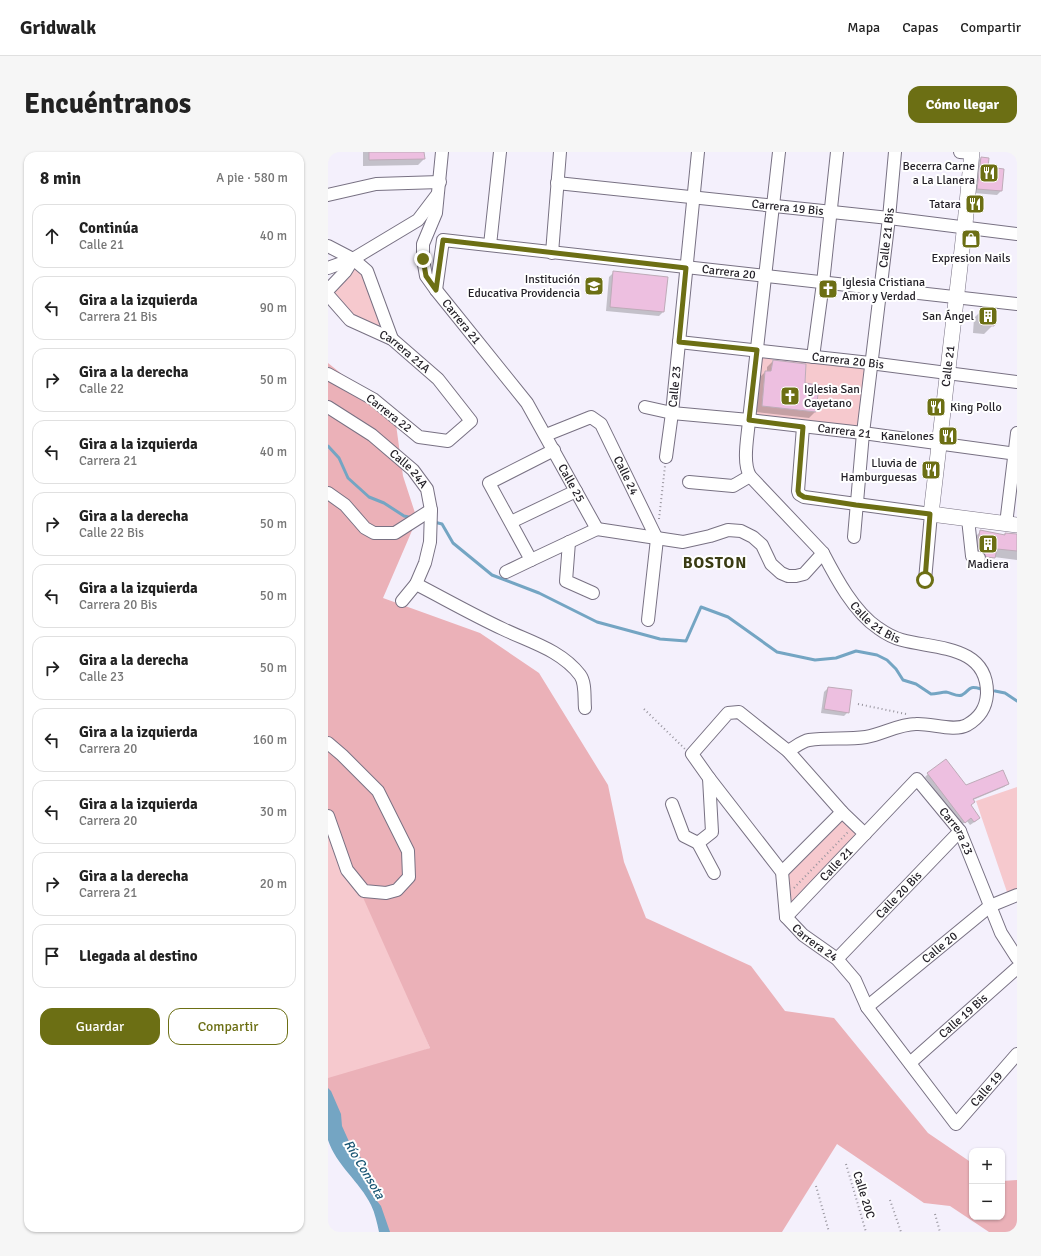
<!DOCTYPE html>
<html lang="es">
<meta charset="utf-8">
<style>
:root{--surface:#fff;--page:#f6f6f6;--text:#222;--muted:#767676;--line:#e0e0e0;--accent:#6c6f14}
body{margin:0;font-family:Signika,sans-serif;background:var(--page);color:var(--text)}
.controls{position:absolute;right:12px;bottom:12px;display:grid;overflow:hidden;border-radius:8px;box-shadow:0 1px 3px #0004}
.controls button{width:36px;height:36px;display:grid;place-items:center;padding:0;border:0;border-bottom:1px solid var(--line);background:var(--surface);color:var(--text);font:20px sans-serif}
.stop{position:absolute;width:12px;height:12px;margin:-9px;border:3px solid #6c6f14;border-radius:50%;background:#fff}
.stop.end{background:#6c6f14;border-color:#fff;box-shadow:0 1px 4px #0008}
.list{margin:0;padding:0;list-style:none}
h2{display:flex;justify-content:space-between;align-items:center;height:52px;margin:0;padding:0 16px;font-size:17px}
h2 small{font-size:13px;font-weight:400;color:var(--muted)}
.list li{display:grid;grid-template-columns:26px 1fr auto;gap:12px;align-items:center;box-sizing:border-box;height:64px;margin:0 8px 8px;padding:0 8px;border:1px solid var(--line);border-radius:12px}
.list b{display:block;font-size:15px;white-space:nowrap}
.list p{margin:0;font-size:13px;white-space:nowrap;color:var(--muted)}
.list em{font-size:13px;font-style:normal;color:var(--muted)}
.actions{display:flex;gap:8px;padding:12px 16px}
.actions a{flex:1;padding:9px 0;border:1px solid var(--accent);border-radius:12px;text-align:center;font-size:14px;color:var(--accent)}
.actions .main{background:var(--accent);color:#fff}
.icon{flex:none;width:22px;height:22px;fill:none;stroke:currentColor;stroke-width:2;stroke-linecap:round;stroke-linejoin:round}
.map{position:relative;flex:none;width:689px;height:1080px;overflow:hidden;border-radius:12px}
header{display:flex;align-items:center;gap:24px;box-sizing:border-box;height:56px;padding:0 20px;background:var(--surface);border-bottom:1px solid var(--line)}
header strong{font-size:19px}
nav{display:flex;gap:22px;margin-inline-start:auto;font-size:14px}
.intro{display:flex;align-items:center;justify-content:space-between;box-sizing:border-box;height:96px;padding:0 24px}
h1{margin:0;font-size:28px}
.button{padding:10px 18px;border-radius:12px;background:var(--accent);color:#fff;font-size:14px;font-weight:700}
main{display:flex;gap:24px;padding:0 24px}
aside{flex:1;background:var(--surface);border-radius:12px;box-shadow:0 1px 3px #0004}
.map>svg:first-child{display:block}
</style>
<header>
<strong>Gridwalk</strong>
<nav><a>Mapa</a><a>Capas</a><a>Compartir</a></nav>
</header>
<div class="intro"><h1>Encuéntranos</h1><a class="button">Cómo llegar</a></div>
<main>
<aside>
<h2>8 min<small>A pie · 580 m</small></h2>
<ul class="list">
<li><svg class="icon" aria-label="ahead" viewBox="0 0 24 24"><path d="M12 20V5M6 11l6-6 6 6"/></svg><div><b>Continúa</b><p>Calle 21</p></div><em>40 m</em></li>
<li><svg class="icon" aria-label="left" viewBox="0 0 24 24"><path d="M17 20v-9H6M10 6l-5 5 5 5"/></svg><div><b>Gira a la izquierda</b><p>Carrera 21 Bis</p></div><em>90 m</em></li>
<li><svg class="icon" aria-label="right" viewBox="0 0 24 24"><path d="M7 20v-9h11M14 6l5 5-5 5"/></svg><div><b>Gira a la derecha</b><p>Calle 22</p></div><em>50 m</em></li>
<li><svg class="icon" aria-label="left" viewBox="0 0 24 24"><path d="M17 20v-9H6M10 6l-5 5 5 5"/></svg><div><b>Gira a la izquierda</b><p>Carrera 21</p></div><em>40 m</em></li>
<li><svg class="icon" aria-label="right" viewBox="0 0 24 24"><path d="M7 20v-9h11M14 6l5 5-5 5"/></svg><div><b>Gira a la derecha</b><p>Calle 22 Bis</p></div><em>50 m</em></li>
<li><svg class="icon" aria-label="left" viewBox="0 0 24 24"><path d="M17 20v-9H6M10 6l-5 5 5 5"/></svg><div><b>Gira a la izquierda</b><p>Carrera 20 Bis</p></div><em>50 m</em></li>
<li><svg class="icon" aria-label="right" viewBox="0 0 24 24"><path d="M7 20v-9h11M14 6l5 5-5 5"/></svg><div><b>Gira a la derecha</b><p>Calle 23</p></div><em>50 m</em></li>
<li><svg class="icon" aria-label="left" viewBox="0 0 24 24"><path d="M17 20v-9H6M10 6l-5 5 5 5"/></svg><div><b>Gira a la izquierda</b><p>Carrera 20</p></div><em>160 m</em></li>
<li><svg class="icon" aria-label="left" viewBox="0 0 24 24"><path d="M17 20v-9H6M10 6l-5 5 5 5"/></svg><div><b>Gira a la izquierda</b><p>Carrera 20</p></div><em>30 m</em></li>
<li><svg class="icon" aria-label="right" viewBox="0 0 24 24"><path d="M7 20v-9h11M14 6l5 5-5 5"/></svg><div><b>Gira a la derecha</b><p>Carrera 21</p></div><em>20 m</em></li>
<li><svg class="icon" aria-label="arrive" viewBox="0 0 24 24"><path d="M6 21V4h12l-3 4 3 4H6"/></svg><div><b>Llegada al destino</b></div></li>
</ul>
<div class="actions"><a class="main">Guardar</a><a>Compartir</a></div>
</aside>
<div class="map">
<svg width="689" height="1080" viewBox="0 0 689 1080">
<rect width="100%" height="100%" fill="#f4f0fc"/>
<path fill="#f6c9ce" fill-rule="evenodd" d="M25,107L39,119L64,187L22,168L0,143Z
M429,198L542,211L535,281L421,268ZM445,207L478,212L477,231L491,233L487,260L434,254L437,219H443Z
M689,635V737L679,740L648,649Z
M514,660L537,682L458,765L454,720Z
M0,664L36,739L102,896L0,936Z"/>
<path fill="#ebb1b8" d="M0,211L67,265L75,324L89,367L55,446L152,481L211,521L280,633L296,710L318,766L423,814L457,859L506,866L600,981L644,1011V1065H674V1029L689,1028V1080H661L622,1054L596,1051L509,992L454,1080H53V1066L0,954V926L102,896L1,669L0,670Z"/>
<path fill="#74a5c3" d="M0,936L3,939L13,962L14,974L23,994L34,1007L38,1015V1025L42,1040L53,1054L62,1080H51C49,1071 47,1061 43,1053C32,1030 8,1013 0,988Z"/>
<path fill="#0003" d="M35,0H95L96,7L90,13L35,14Z
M653,6L673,39L669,43L646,41L649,10Z
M286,120L335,160L331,164L278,159L281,125Z
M655,157L665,173L656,182L645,181L646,166Z
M445,209L476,232L487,260L481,266L428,260L431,226L437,220H439V215Z
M653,379L675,383L677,382L689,383V408L666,405L658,414L650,412L648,408L645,387Z
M500,536L520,560L516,564L493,561L496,540Z
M600,622L637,634L680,632L676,635L645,648L642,654L648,669L642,673L639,669L633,673L597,625Z"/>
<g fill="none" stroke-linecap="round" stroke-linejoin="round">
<path stroke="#74a5c3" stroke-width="3" d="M0,294L11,306L20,326L41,345L56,351L76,364L85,366
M106,370L114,372L125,391L164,423L211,441L269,470L332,487L358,489L373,455L400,465L449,500L487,508L508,506L528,499L549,503L559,508L568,517L575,528L588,532L603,542C608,542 614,540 618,540C624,541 629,545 634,543C643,538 639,533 653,537
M667,539L677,541L689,549"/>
</g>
<path fill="#edbfe0" stroke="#beabb8" d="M41,0H96L97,7L41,8Z
M653,5L661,6L660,15L676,17L674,39L649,37Z
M285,119L340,125L336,160L282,155Z
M654,156L667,157L666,174L653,173Z
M445,208L478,212L477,231L491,233L488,260L434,254L437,219H443Z
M652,378L677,383V381L689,382V399L669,397L667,406L658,405L656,401L651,398L650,389Z
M500,535L524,538L521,561L496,557Z
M618,607L638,633L675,618L681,632L645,647L647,650L643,653L652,666L646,670L643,666L637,671L599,621Z"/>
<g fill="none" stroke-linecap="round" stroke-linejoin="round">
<g stroke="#787183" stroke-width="14">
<g id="minor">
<path id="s1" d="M114,0L108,61L95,92V107L98,124L108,138L199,251L269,377"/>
<path d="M451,0L421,268C420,284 414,310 422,324L495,401"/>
<path d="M632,0L644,1"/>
<path id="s2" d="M229,31L561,66L689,82"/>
<path d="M0,43L48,32L112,30"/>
<path d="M162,93L172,0"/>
<path d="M0,94L25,107L39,119L64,187"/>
<path d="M224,101L232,0"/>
<path d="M0,116L25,107L90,68L109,43"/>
<path d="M0,138L17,120L25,107"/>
<path id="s3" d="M108,138L115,88L689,152"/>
<path id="s4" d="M0,143L22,168L64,187L110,227L143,269L120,289L91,285L45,247L0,222"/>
<path id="s5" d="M351,190L542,211L689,230"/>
<path d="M485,205L495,131L509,0"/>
<path id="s6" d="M0,255L44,283L85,318L99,337L103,358L102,390L97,411L88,432L74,449"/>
<path id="s7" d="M317,255L344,261L421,268L535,281L689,302"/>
<path d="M475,275L470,339L471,342L476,345L603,362L597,428"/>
<path id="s8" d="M218,283L263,265L273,272L329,387"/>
<path id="s9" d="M338,305L344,261L370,0"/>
<path d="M361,330L405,334L422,324"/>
<path d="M0,341L17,353L37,376L46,381H67L103,358"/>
<path d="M640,367L644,404L651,406"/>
<path d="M183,370L248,339"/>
<path d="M678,372L689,281"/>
<path id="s10" d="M269,377L355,390L382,384L400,378L413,379L425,385L434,393L443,412L453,421L460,424H468L476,422L495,401C508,426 526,460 550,476C557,481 566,486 574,488C607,497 660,493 659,542C658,557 651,566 639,573C626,580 603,571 588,572C571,572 555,582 538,585C519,588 500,585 481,588C474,589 466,596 460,599"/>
<path id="s11" d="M526,385L535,281L561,66L567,0"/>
<path d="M241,390L238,429L265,441"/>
<path d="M203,408L269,377"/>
<path d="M178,420L203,408L161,331L226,298"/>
<path d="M88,432C117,447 145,463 175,477C202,490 233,498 252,523C258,531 256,546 257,556"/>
<path d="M320,468L329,387"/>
<path d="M0,591L14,603L50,639L80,699L81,725L69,738L58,741L36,739L19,718L0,664"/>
<path d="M344,652L356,684L370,691L384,680L381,626"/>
<path id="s12" d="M537,682L514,660L460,599L411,560L400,561L364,602L381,626L454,720L458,765L475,783L509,807L527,828L539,855L628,972L689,902"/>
<path d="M370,691L386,721"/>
<path d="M454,720L514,660"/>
<path id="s13" d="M458,765L589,627L632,679L673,781L689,806"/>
<path id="s14" d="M509,807L632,679"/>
<path id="s15" d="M539,855L662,754L689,743"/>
<path id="s16" d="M582,911L689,816"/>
</g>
</g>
<g stroke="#787183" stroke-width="16">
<path id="major" d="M644,0L637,72L603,362L689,373"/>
</g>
<path stroke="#97949d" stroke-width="2" stroke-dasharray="1 3" stroke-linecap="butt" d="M331,367L337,314
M530,552L578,562
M316,557L357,597
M466,736L520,680
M518,1012L538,1080
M488,1034L501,1080
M562,1048L573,1080
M607,1062L612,1080"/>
<use href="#minor" stroke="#fff" stroke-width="12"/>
<use href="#major" stroke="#fff" stroke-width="15"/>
</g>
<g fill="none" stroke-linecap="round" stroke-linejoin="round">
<path stroke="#6c6f14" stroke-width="5" d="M95,107L98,124L108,138L115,88L358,116L351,190L429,198L421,268L475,275L470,339L471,342L476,345L528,353L602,362L597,428"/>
</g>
<defs>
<g id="restaurant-square" transform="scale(1)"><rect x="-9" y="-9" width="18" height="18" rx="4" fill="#6c6f14" stroke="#fff"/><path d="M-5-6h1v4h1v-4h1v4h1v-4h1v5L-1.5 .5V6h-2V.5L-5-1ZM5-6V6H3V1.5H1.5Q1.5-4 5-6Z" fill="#fff"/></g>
<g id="shop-square" transform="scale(1)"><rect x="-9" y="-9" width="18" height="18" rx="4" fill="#6c6f14" stroke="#fff"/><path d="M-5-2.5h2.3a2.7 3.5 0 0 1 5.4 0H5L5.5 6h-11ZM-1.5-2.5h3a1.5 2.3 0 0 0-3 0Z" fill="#fff"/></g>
<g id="school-square" transform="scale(1)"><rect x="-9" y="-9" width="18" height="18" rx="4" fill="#6c6f14" stroke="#fff"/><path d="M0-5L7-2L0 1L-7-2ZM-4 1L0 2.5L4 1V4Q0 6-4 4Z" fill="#fff"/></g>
<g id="church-square" transform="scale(1)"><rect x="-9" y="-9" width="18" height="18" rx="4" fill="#6c6f14" stroke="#fff"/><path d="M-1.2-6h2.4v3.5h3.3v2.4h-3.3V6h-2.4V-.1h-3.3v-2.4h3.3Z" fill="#fff"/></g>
<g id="building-square" transform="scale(1)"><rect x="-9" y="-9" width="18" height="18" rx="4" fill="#6c6f14" stroke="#fff"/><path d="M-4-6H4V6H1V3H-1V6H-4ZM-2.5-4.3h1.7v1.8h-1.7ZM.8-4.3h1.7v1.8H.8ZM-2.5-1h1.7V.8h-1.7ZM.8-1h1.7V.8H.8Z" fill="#fff"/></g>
</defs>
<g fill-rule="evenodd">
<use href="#restaurant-square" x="661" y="21"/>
<use href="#restaurant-square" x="647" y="52"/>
<use href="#shop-square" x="643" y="87"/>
<use href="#school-square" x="266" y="134"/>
<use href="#church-square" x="500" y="137"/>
<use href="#building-square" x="660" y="164"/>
<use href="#church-square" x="462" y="244"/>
<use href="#restaurant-square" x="608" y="255"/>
<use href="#restaurant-square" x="620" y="284"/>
<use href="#restaurant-square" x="603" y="318"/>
<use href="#building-square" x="660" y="392"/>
</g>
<g text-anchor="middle" stroke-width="4" stroke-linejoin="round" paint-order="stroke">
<g font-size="12" fill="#221f26" stroke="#fff" text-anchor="end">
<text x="647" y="18">Becerra Carne<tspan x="647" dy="14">a La Llanera</tspan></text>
<text x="633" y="56">Tatara</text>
<text x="643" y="110" text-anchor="middle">Expresion Nails</text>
<text x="252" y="131">Institución<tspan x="252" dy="14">Educativa Providencia</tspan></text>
<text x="514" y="134" text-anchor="start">Iglesia Cristiana<tspan x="514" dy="14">Amor y Verdad</tspan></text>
<text x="646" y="168">San Ángel</text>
<text x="476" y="241" text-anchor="start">Iglesia San<tspan x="476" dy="14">Cayetano</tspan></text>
<text x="622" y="259" text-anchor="start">King Pollo</text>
<text x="606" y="288">Kanelones</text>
<text x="589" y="315">Lluvia de<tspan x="589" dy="14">Hamburguesas</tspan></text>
<text x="660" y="416" text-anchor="middle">Madiera</text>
</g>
<g font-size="12" fill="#221f26" stroke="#fff">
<text dy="4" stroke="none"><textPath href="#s2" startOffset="232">Carrera 19 Bis</textPath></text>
<text dy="4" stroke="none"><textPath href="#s11" startOffset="301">Calle 21 Bis</textPath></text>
<text dy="4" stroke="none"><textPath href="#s3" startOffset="338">Carrera 20</textPath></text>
<text dy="4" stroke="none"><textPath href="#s1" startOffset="185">Carrera 21</textPath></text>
<text dy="4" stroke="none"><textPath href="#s4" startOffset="97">Carrera 21A</textPath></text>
<text dy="4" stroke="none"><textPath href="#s5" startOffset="170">Carrera 20 Bis</textPath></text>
<text transform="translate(620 214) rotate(-83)" y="4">Calle 21</text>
<text dy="4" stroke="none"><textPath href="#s9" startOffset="71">Calle 23</textPath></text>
<text transform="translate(61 261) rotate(38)" y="4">Carrera 22</text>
<text dy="4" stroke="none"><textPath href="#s7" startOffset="201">Carrera 21</textPath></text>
<text dy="4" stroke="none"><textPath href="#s6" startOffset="102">Calle 24A</textPath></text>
<text dy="4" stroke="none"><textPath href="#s8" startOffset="118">Calle 24</textPath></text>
<text dy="4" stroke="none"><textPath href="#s1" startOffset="381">Calle 25</textPath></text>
<text dy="4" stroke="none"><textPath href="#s10" startOffset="347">Calle 21 Bis</textPath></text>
<text dy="4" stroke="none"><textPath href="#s13" startOffset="256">Carrera 23</textPath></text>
<text dy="4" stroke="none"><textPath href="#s13" startOffset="73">Calle 21</textPath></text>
<text dy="4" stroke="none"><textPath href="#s14" startOffset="89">Calle 20 Bis</textPath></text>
<text dy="4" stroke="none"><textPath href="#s12" startOffset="474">Carrera 24</textPath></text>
<text dy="4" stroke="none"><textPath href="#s15" startOffset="94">Calle 20</textPath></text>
<text dy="4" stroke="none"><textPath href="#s16" startOffset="71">Calle 19 Bis</textPath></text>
<text dy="4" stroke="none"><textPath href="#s12" startOffset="752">Calle 19</textPath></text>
<text transform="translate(536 1043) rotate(73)" y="4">Calle 20C</text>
</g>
<g font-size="13" font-style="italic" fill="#1a5674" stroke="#fff">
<text transform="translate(37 1017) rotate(59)" y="5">Río Consota</text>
</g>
<g font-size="16" font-weight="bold" letter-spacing="1" fill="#3a3c13" stroke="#fff">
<text x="387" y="416">BOSTON</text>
</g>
</g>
</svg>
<div class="controls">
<button>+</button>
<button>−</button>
</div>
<div class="stop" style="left:597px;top:428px"></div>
<div class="stop end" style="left:95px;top:107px"></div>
</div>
</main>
